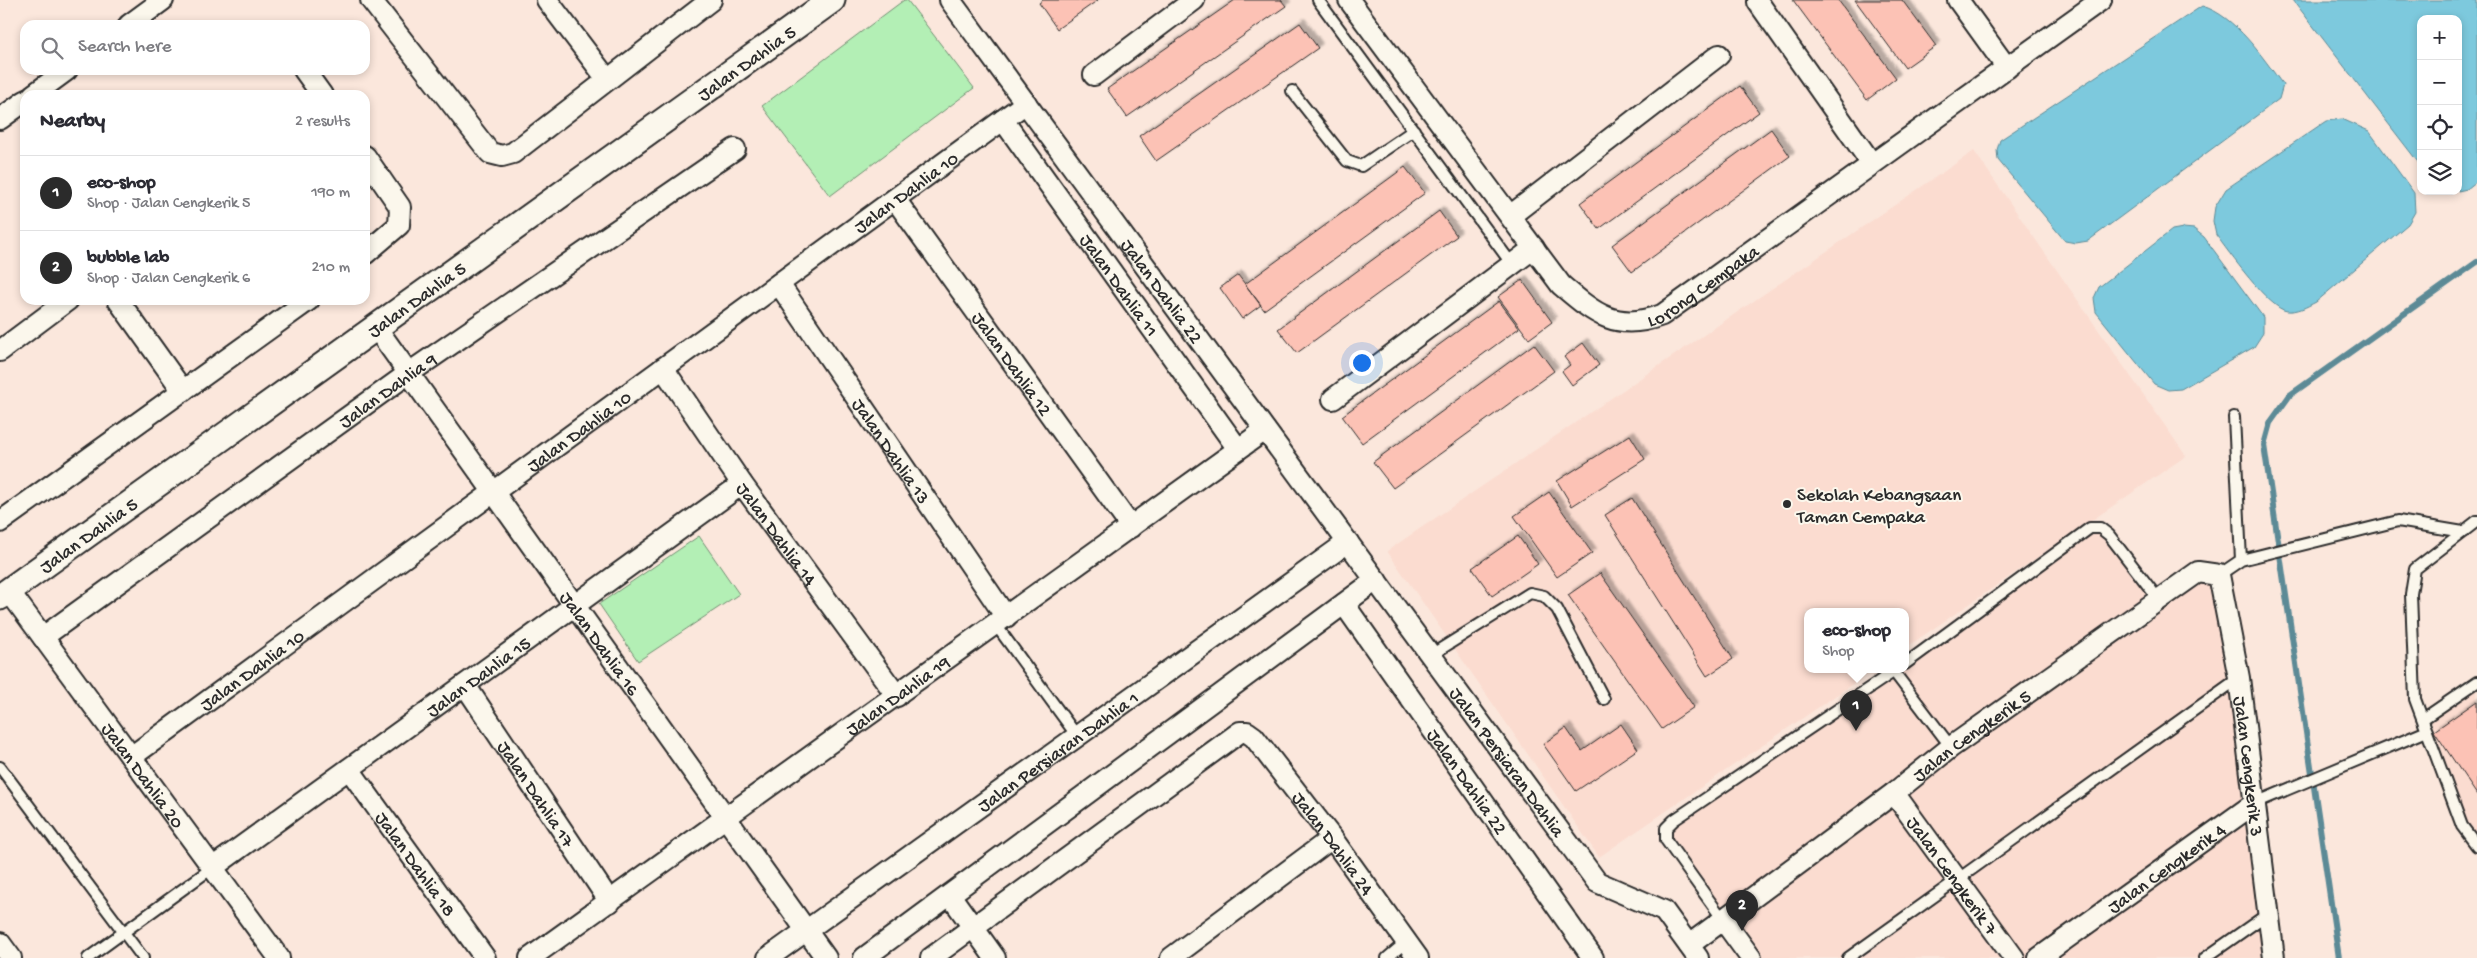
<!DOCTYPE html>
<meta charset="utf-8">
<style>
:root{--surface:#fff;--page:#f7f7f7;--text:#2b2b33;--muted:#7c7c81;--line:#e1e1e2;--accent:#2b2b2b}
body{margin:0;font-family:"Gochi Hand",sans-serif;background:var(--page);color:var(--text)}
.controls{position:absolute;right:15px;top:15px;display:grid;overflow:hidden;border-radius:10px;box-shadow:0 2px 8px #0003}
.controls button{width:45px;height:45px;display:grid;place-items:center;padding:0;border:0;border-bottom:1px solid var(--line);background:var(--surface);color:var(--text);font:25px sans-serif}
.you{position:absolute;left:1361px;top:362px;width:18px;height:18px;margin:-12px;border:4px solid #fff;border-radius:50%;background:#1a73e8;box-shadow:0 0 0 8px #1a73e833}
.badge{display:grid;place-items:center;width:32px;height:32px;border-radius:50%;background:var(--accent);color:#fff;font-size:16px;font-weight:700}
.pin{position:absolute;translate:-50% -41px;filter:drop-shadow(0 1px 2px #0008)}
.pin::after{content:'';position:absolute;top:26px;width:18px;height:15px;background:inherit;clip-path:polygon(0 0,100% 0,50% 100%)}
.popup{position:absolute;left:1804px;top:608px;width:105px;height:65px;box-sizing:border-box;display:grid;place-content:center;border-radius:10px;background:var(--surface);filter:drop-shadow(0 1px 4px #0005);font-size:16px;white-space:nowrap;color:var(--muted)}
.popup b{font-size:19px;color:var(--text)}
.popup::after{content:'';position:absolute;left:50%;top:100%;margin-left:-10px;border:10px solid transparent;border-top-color:var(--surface)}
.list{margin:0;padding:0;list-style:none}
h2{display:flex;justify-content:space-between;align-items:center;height:65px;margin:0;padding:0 20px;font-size:21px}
h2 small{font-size:16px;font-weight:400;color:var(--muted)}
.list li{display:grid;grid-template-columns:32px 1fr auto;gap:15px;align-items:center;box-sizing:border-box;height:75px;padding:0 20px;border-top:1px solid var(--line)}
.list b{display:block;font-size:19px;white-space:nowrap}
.list p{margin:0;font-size:16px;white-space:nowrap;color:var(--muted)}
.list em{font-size:16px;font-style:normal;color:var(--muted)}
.icon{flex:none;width:28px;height:28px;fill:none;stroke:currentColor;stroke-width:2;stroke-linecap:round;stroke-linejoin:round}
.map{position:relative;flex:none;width:2477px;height:958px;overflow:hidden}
.search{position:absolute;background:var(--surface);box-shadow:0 2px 8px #0003;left:20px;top:20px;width:350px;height:55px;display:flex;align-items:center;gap:12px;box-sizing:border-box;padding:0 18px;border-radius:15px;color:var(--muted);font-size:19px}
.panel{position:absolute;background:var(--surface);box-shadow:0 2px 8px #0003;left:20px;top:90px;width:350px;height:215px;border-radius:15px}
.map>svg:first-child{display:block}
</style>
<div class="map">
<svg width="2477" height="958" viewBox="0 0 2477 958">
<defs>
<filter id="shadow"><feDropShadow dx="4.5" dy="-4.5" stdDeviation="1" flood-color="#0004"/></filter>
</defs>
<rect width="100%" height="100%" fill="#fbe7dc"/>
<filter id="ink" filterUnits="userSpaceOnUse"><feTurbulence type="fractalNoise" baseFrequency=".02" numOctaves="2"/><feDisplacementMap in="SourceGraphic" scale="10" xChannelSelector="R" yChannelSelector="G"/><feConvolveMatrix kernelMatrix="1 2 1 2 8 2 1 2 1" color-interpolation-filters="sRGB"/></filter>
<g filter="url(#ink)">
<path fill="#fbdcd0" d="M1974,151L2186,456L1905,648V612H1807V670H1873L1599,857L1387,551Z
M2098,532L2105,538L2159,609L2200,580L2212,582L2233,692L2266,958H1759L1671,839V831L1678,822L1907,668L2092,533Z
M2477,689V836L2468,825L2431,721Z"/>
<path fill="#b3efb5" stroke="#6f8d70" d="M904,0H907L974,88L830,196L762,106Z
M699,536L739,594L638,661L599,604Z"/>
<path fill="#7dc9dd" stroke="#5c8a96" d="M2293,0H2477V181L2467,189L2458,191V19H2421V166Z
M2202,6C2235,15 2264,59 2283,85L2279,99L2088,241L2076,243L2065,241L1998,160L1997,150L2000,140Z
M2342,119L2369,131L2414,193L2415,212L2408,224L2316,302C2306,307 2298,312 2287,311C2269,309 2228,251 2216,235L2213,221L2215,207L2226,189L2326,121Z
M2183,228L2194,229L2204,237L2263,317V333L2254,347L2181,389L2168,390L2154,384L2096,312L2094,298L2099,287L2172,230Z"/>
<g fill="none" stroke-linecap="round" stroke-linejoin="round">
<path stroke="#5c8a96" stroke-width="6" d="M2339,958L2264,445L2270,423L2290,395L2477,262"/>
</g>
<path fill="#fcc2b5" stroke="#2b2b2b" filter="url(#shadow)" d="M1043,0H1098L1057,29L1039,3Z
M1235,0H1281L1286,6L1127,117L1107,89Z
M1793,0H1838L1896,78L1867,100Z
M1855,0H1902L1936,46L1905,68Z
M1300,23L1318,48L1156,161L1139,136Z
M1740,86L1759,112L1599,229L1580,203Z
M1771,129L1790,156L1632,272L1612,245Z
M1405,167L1425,193L1264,310L1245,284Z
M1439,211L1457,236L1297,353L1278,329Z
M1238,275L1261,305L1242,319L1220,288Z
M1522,280L1552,322L1529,339L1498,297Z
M1499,301L1519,328L1362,443L1342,416Z
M1583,343L1599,365L1572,385L1562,371L1570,365L1564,357Z
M1534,344L1554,371L1393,488L1373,462Z
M1630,435L1645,459L1572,506L1557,481Z
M1549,492L1592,553L1557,577L1514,516Z
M1632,498L1733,659L1707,676L1605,515Z
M1518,536L1538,564L1492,596L1472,568Z
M1600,573L1694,707L1662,729L1568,595Z
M2477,701V795L2434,731Z
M1621,724L1638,749L1576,791L1543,744L1566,728L1582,751Z"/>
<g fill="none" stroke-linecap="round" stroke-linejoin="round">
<g stroke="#2b2b2b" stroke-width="14">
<path id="service" d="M1318,0L1511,263
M1292,91L1347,161L1361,166L1414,130
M2234,417L2241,560
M2477,521L2415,569L2411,594L2415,699L2462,826L2477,846
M2219,575L2241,560L2398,521L2463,532
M996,625L1077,736
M1431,655L1530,593L1544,596L1557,609L1604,699
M1905,664L2090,528H2100L2109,535L2159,600
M1894,672L1951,747
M2423,719L2477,682
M0,767L143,958
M2255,803L2427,731
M1724,921L1666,840V828L1674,820L1896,670
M88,958L212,868
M1387,958L1406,942
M1848,958L2239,678
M2205,958L2269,913"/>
</g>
<g stroke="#2b2b2b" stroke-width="24">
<g id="minor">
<path d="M371,0L490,153L502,156L513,153L711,0"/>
<path d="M547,0L607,79"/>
<path id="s1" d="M950,0L1597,882L1664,911L1698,958"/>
<path id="s2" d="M1349,0L1561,285C1595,314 1616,332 1662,315L2101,0"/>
<path d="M1958,0L2007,68"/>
<path d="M1758,2L1872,164"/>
<path d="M129,25L163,0"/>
<path d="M304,70L322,95"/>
<path d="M1094,75L1194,0"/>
<path d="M33,95L67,70"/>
<path d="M0,119L25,101"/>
<path id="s3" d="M1003,120L1238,449"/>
<path d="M365,156L400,207L399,225L365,254"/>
<path id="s4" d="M895,199L1131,527"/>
<path d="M1510,216L1719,55"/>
<path id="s5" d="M779,284L1006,617"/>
<path d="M118,300L183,391"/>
<path id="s6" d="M375,326L826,958"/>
<path d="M0,351L68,300"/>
<path id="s7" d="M663,368L742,484L897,696"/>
<path d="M1333,399L1534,248"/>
<path d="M0,522L309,300"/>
<path id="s8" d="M9,591L279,958"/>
<path id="s9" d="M1344,604L1593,958"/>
<path id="s10" d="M43,637L409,373L735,149"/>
<path id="s11" d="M465,685L610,902"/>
<path id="s12" d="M131,757L1026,103"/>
<path id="s13" d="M349,769L485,958"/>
<path id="s14" d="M1894,793L2014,958"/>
<path id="s15" d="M212,868L742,484"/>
<path d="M950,895L995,958"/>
<path d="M1724,921L1751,958"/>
<path d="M0,943L11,958"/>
<path id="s16" d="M1689,945L1894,793L1951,747L2198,572L2219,575L2239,678L2274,958"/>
<path id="s17" d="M530,958L1265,430"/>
<path id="s18" d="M768,958L1348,542"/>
<path d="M864,958L1376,580"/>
<path id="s19" d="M931,958L1240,732H1247L1254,737L1332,838L1418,958"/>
<path d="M1171,958L1332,838"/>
<path id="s20" d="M2039,958L2255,803"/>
</g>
</g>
<g stroke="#2b2b2b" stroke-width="29">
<g id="tertiary">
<path id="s21" d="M0,597L832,0"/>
</g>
</g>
<use href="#service" stroke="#fbf7ec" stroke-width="10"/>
<use href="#minor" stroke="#fbf7ec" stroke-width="20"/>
<use href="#tertiary" stroke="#fbf7ec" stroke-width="25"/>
</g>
</g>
<circle fill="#2b2b2b" stroke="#fbf7ec" stroke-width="2" cx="1787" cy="504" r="5"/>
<g text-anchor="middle" stroke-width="4" stroke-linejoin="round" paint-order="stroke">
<g font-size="19" fill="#2b2b2b" stroke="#fbf7ec">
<text dy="7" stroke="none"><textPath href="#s21" startOffset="918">Jalan Dahlia 5</textPath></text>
<text dy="7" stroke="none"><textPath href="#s12" startOffset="959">Jalan Dahlia 10</textPath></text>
<text dy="7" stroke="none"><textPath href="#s2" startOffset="518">Lorong Cempaka</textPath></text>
<text dy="7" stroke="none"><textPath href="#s3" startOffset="202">Jalan Dahlia 11</textPath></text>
<text dy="7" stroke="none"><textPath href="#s1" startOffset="360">Jalan Dahlia 22</textPath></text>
<text dy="7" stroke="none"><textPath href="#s21" startOffset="512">Jalan Dahlia 5</textPath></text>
<text dy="7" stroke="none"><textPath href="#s4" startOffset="202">Jalan Dahlia 12</textPath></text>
<text dy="7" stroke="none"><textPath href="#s10" startOffset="424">Jalan Dahlia 9</textPath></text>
<text dy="7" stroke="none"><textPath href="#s12" startOffset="554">Jalan Dahlia 10</textPath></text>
<text dy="7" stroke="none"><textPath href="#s5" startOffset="201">Jalan Dahlia 13</textPath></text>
<text dy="7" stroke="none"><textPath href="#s7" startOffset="201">Jalan Dahlia 14</textPath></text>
<text dy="7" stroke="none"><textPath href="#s21" startOffset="108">Jalan Dahlia 5</textPath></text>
<text dy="7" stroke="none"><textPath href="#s6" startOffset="389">Jalan Dahlia 16</textPath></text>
<text dy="7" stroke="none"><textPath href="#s12" startOffset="149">Jalan Dahlia 10</textPath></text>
<text dy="7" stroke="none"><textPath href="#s15" startOffset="328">Jalan Dahlia 15</textPath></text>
<text dy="7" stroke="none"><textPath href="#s17" startOffset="452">Jalan Dahlia 19</textPath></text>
<text dy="7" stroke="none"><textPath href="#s16" startOffset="352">Jalan Cengkerik 5</textPath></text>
<text dy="7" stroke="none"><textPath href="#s18" startOffset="356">Jalan Persiaran Dahlia 1</textPath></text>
<text dy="7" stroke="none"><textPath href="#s1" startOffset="944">Jalan Persiaran Dahlia</textPath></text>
<text dy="7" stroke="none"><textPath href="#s16" startOffset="846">Jalan Cengkerik 3</textPath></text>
<text dy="7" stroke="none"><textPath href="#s8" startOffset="228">Jalan Dahlia 20</textPath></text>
<text dy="7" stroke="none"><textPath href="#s9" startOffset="216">Jalan Dahlia 22</textPath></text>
<text dy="7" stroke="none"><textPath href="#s11" startOffset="130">Jalan Dahlia 17</textPath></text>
<text dy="7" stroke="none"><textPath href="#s19" startOffset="531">Jalan Dahlia 24</textPath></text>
<text dy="7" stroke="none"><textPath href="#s13" startOffset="116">Jalan Dahlia 18</textPath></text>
<text dy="7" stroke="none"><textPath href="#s20" startOffset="156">Jalan Cengkerik 4</textPath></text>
<text dy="7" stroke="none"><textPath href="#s14" startOffset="101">Jalan Cengkerik 7</textPath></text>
</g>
<g font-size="19" fill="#2b2b2b" stroke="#fbf7ec" text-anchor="start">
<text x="1797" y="500">Sekolah Kebangsaan<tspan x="1797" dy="22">Taman Cempaka</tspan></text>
</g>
</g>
</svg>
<div class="controls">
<button>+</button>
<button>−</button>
<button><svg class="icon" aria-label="locate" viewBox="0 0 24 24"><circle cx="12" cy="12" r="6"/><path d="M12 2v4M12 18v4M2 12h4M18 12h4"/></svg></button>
<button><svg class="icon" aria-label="layers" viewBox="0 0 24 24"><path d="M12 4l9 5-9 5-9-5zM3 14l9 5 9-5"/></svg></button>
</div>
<div class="you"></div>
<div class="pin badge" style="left:1856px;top:731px">1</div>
<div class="popup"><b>eco-shop</b>Shop</div>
<div class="pin badge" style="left:1742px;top:931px">2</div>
<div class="search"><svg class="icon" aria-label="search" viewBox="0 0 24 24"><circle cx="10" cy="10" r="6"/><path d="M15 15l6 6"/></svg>Search here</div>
<section class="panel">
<h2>Nearby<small>2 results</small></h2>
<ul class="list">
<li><span class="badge">1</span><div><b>eco-shop</b><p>Shop · Jalan Cengkerik 5</p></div><em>190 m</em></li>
<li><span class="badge">2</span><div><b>bubble lab</b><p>Shop · Jalan Cengkerik 6</p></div><em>210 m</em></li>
</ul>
</section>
</div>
